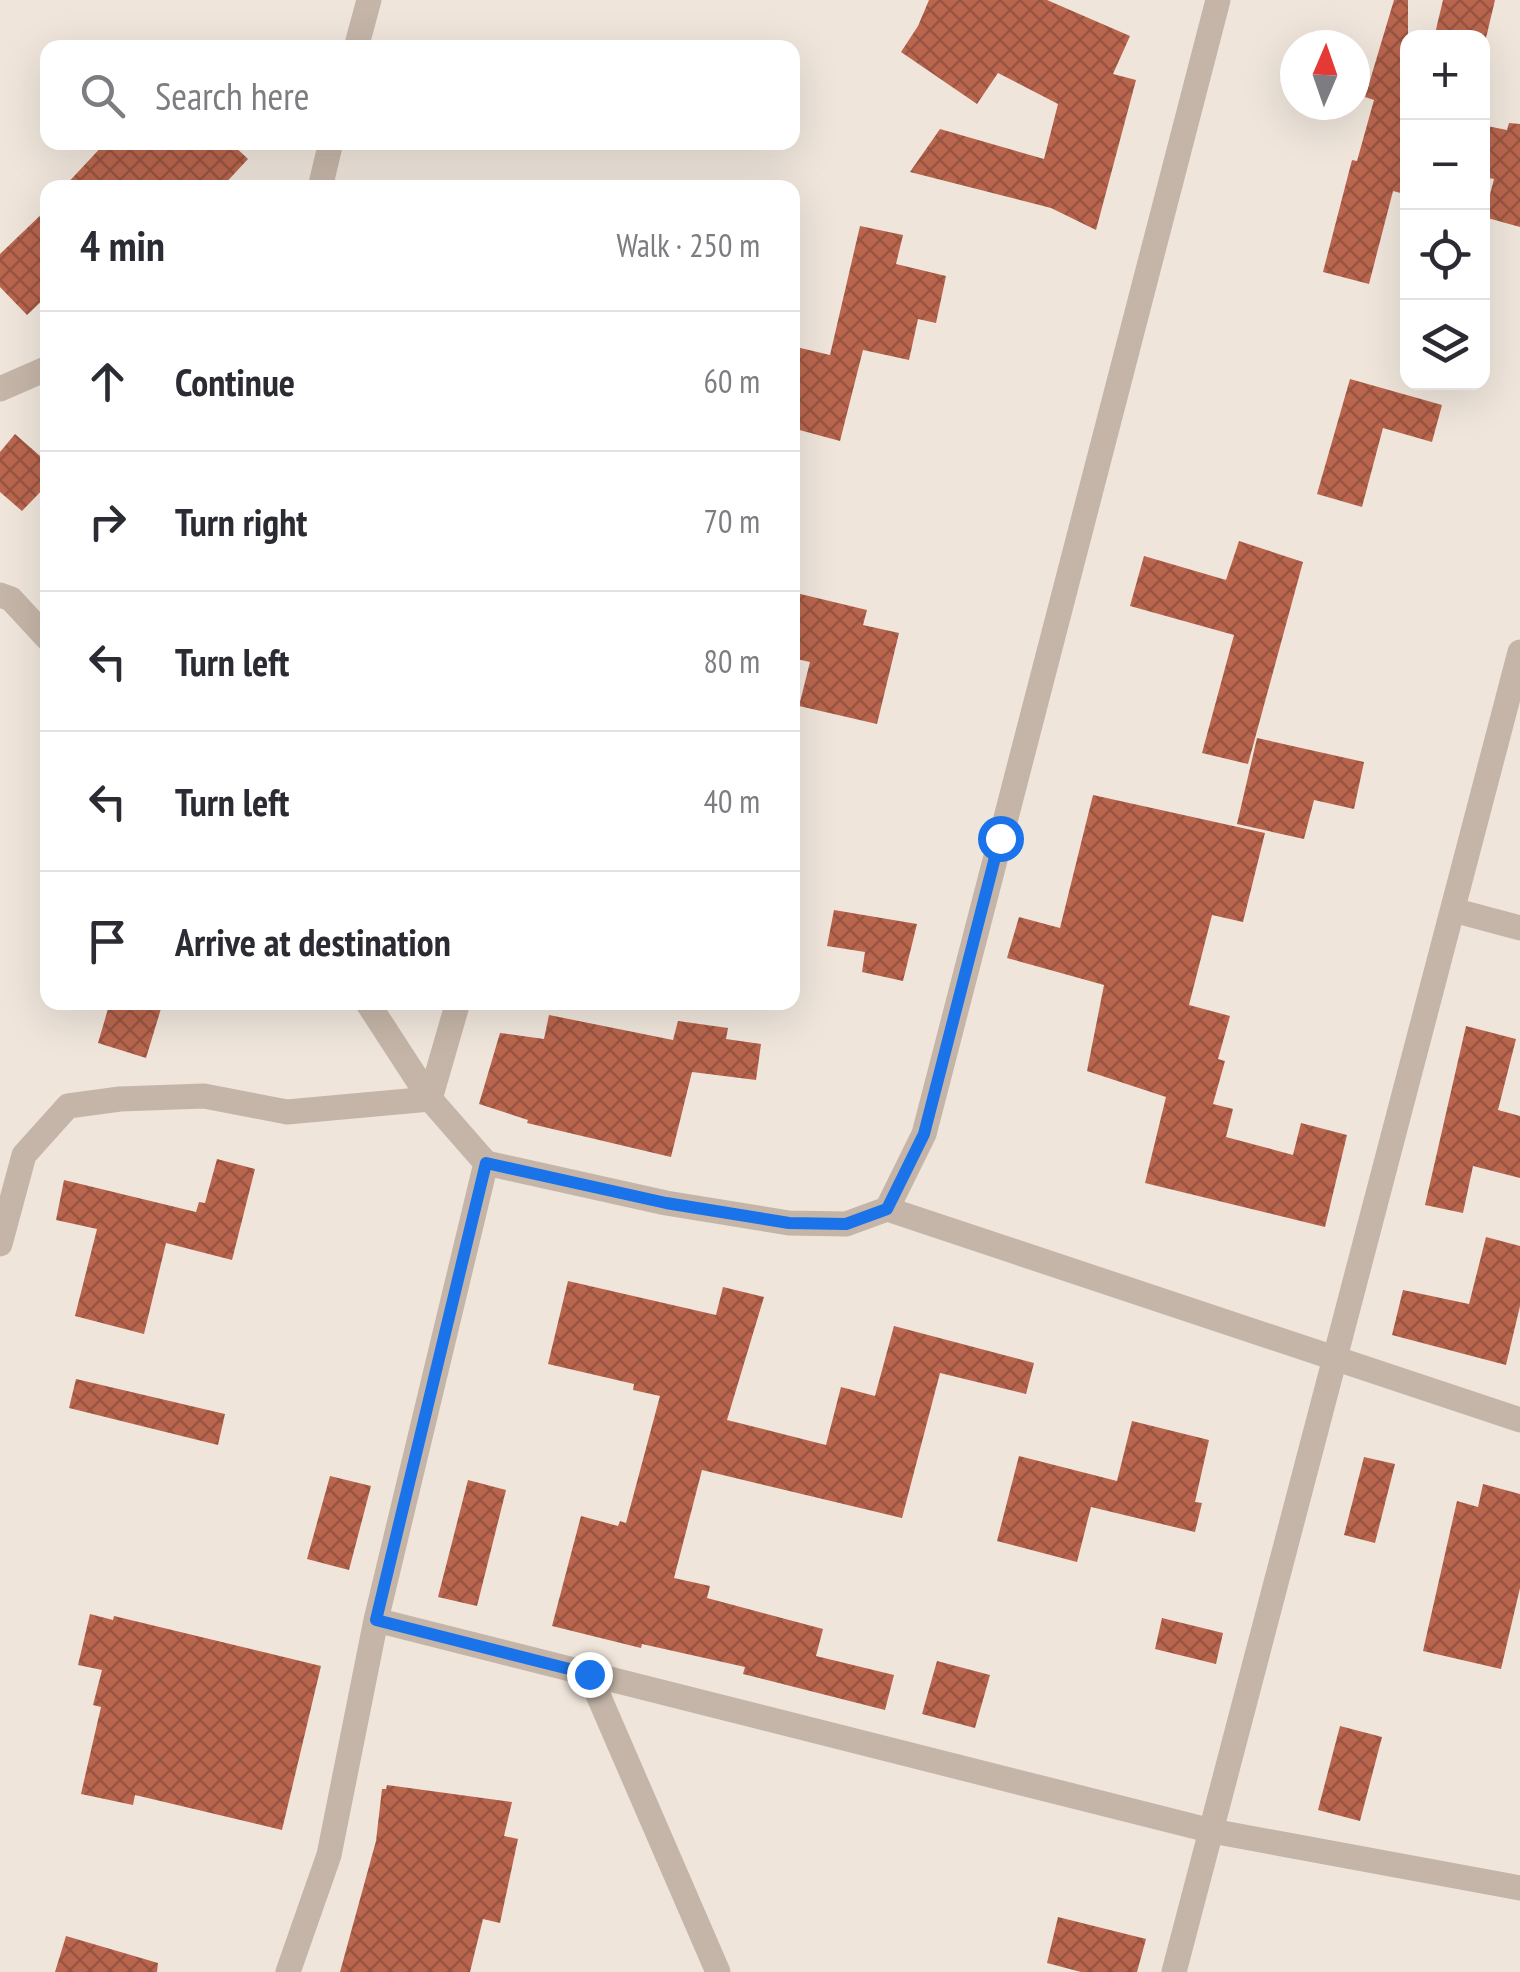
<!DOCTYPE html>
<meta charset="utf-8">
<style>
:root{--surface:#fff;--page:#f7f7f7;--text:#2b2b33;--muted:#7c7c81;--line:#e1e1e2}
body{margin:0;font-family:"PT Sans Narrow",sans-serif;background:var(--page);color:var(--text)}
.controls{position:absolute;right:30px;top:30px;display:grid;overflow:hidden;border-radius:20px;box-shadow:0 10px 40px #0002}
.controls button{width:90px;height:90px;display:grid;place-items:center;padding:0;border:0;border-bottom:2px solid var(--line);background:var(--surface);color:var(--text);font:50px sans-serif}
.compass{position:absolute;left:1280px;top:30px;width:90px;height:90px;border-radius:50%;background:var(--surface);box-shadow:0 10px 40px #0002;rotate:2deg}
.stop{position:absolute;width:30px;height:30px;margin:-22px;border:8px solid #1a73e8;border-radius:50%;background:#fff}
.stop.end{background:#1a73e8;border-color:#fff;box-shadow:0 2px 10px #0008}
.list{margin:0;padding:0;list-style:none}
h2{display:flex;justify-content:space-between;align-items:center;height:130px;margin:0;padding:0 40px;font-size:42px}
h2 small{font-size:32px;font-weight:400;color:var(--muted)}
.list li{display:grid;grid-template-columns:65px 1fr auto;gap:30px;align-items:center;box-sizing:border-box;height:140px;padding:0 40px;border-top:2px solid var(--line)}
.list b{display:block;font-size:38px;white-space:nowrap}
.list em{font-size:32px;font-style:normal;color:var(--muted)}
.icon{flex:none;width:55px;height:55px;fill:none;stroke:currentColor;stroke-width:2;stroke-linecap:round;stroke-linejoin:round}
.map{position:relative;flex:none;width:1520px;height:1972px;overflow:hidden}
.search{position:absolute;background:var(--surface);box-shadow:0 10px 40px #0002;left:40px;top:40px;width:760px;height:110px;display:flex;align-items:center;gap:25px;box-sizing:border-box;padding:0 35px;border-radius:20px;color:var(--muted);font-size:38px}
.panel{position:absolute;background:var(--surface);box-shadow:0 10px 40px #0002;left:40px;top:180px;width:760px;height:830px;border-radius:20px}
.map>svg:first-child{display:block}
</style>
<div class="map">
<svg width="1520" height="1972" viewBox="0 0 1520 1972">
<defs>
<pattern id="building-cross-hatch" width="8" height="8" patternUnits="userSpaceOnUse" patternTransform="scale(2.5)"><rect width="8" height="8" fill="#ba664e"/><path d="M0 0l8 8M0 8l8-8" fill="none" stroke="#985441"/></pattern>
</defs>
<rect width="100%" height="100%" fill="#efe5db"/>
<path fill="url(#building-cross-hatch)" d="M929,0H1047L1130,36L1113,74L1136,80L1096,230L1051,208L910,172L940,129L1044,159L1058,104L998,73L977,104L901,52L918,26Z
M1394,0H1408V195L1393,191L1369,284L1323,272L1352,160L1357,161L1374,100L1365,97Z
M1443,0H1495L1486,38H1434Z
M1509,123L1520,124V227L1484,217L1494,179L1482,177V125L1507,130Z
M106,142H230L248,159L221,188H63Z
M48,208V295L27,315L0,287V254Z
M860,226L903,235L896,264L946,276L936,323L918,319L909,360L863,350L840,441L792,428V346L830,355Z
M1350,379L1442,405L1432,442L1383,428L1362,507L1317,494Z
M15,434L48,463V484L22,511L0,492V452Z
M1239,541L1303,562L1248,764L1202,753L1234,635L1130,606L1144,556L1226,580Z
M792,592L867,610L863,625L899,633L877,724L799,706L810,662L792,658Z
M1257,738L1364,762L1354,809L1314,800L1304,839L1237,824Z
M1093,795L1265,833L1243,922L1212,915L1189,1005L1230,1016L1218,1059L1225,1061L1213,1104L1233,1109L1226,1137L1293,1155L1301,1123L1347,1135L1325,1227L1145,1183L1166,1097L1087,1071L1104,985L1007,958L1019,917L1060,928Z
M834,910L917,924L903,981L862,972L865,952L827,946Z
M110,1002H163L146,1058L98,1043Z
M549,1015L673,1040L678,1021L728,1028L726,1039L761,1044L756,1080L692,1072L671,1157L527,1123L528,1120L479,1104L500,1033L544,1039Z
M1466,1026L1516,1039L1498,1110L1520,1116V1178L1473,1166L1463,1213L1425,1205Z
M217,1159L255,1169L232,1260L166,1243L144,1334L75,1316L97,1229L56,1220L64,1180L196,1212L199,1202L205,1203Z
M1486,1237L1520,1246V1306L1506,1365L1392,1335L1403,1290L1469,1304Z
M568,1281L716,1315L723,1287L764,1297L727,1420L826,1445L841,1387L875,1396L894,1326L1034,1363L1026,1394L940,1373L902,1518L702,1470L674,1578L710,1586L707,1598L823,1629L816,1656L894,1675L885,1710L743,1674L745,1667L642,1644L641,1648L552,1626L581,1516L618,1526L620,1521L626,1523L660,1396L633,1390L634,1384L548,1364Z
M76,1379L225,1414L218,1445L69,1408Z
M1132,1421L1209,1440L1195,1502L1202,1503L1195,1532L1091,1507L1077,1562L997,1541L1019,1456L1117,1481Z
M1364,1457L1395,1464L1375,1543L1344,1535Z
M330,1476L371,1486L349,1570L307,1559Z
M468,1480L506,1490L477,1606L438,1597Z
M1483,1484L1520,1494V1588L1501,1669L1423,1651L1457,1501L1478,1507Z
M90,1614L113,1620L114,1616L321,1666L282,1830L135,1795L133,1805L81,1794L101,1707L93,1705L102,1670L78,1665Z
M1162,1618L1223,1633L1216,1664L1155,1649Z
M937,1661L990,1675L975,1728L922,1714Z
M1340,1726L1382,1737L1360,1821L1318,1810Z
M387,1785L512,1802L504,1836L518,1839L500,1923L483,1919L470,1972H340L376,1841L382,1789H386Z
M1058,1917L1146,1939L1137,1972H1081L1047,1963Z
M66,1936L158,1963L157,1972H55Z"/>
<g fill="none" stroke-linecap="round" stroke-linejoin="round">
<path stroke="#c5b5a8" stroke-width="25" d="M356,48L369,0
M320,188L331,142
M0,389L48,368
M0,595L11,599L48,639
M1453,910L1520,928
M367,1002L430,1099L486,1163L666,1203L789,1223L846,1224L887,1209L1520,1420
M430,1099L458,1002
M887,1209L924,1134L1218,0
M0,1244L24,1155L68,1106L120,1099L204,1096L287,1112L430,1099
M376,1620L1212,1831L1520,1888
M589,1674L718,1972
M288,1972L329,1855L376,1620L486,1163
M1174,1972L1520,652"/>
</g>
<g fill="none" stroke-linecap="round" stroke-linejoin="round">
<path stroke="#1a73e8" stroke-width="12" d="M589,1674L376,1620L486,1163L666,1203L789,1223L846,1224L887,1209L924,1134L1000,838"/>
</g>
</svg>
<div class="controls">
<button>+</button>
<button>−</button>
<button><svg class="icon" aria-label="locate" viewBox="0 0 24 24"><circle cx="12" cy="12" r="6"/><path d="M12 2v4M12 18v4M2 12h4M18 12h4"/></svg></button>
<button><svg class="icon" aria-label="layers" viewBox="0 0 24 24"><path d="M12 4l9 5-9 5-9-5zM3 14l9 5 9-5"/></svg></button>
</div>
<svg class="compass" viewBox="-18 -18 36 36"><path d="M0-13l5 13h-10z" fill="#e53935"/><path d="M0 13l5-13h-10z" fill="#7c7c81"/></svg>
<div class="stop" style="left:1000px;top:838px"></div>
<div class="stop end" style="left:589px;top:1674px"></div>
<div class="search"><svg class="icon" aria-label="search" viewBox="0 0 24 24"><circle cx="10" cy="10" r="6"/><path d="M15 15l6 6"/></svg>Search here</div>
<section class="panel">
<h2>4 min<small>Walk · 250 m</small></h2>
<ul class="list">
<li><svg class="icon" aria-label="ahead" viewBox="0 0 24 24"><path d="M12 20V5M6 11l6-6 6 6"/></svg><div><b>Continue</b></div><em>60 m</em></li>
<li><svg class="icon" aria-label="right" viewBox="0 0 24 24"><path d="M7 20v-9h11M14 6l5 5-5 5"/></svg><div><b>Turn right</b></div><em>70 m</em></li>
<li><svg class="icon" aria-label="left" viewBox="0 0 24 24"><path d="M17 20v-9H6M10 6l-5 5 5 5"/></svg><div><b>Turn left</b></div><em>80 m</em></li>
<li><svg class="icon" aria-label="left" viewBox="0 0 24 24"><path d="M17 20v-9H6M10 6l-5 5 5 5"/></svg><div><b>Turn left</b></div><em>40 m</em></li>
<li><svg class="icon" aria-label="arrive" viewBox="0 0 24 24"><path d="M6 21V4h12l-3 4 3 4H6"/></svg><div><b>Arrive at destination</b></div></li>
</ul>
</section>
</div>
